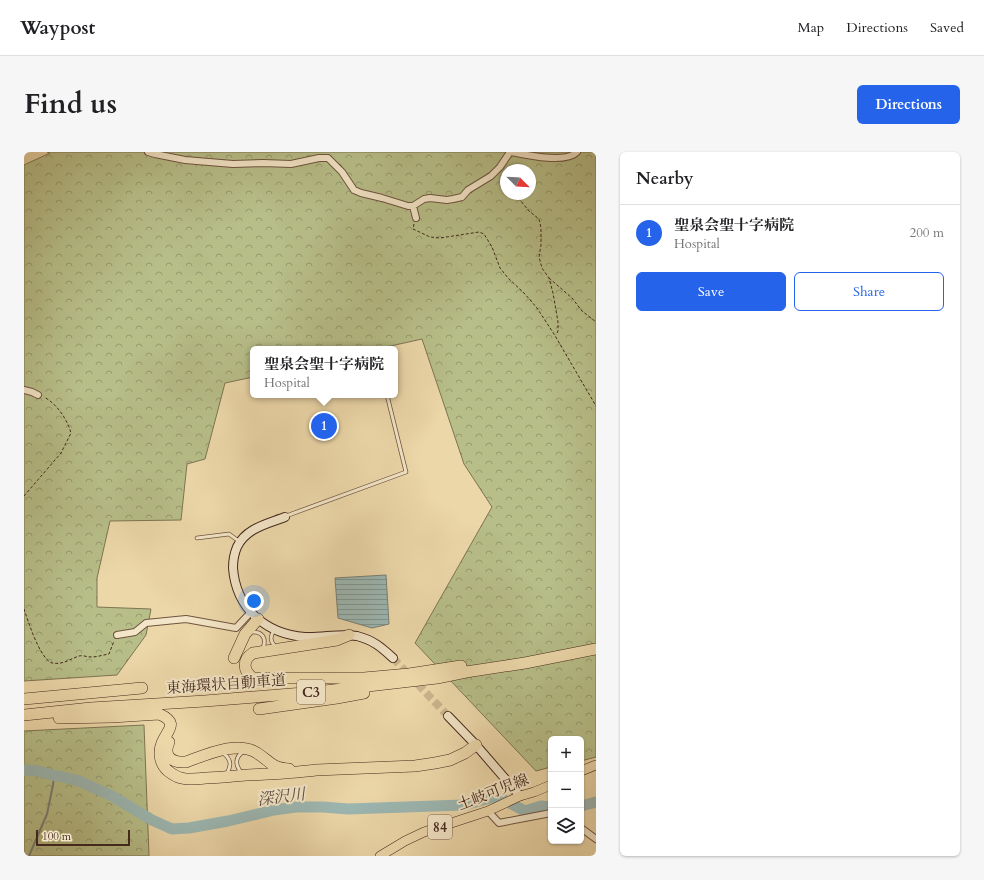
<!DOCTYPE html>
<meta charset="utf-8">
<style>
:root{--surface:#fff;--page:#f6f6f6;--text:#202124;--muted:#757577;--line:#e0e0e0;--accent:#2563eb}
body{margin:0;font-family:Cardo,"Noto Serif JP",serif;background:var(--page);color:var(--text)}
.controls{position:absolute;right:12px;bottom:12px;display:grid;overflow:hidden;border-radius:6px;box-shadow:0 1px 3px #0004}
.controls button{width:36px;height:36px;display:grid;place-items:center;padding:0;border:0;border-bottom:1px solid var(--line);background:var(--surface);color:var(--text);font:20px sans-serif}
.compass{position:absolute;left:476px;top:12px;width:36px;height:36px;border-radius:50%;background:var(--surface);box-shadow:0 1px 3px #0004;rotate:114deg}
.scale{position:absolute;left:12px;bottom:10px;width:94px;box-sizing:border-box;padding-left:4px;border:2px solid #45291d;border-top:0;font-size:11px;line-height:14px;white-space:nowrap;color:#45291d;-webkit-text-stroke:3px #f3e5c7;paint-order:stroke}
.you{position:absolute;left:230px;top:449px;width:14px;height:14px;margin:-10px;border:3px solid #fff;border-radius:50%;background:#1a73e8;box-shadow:0 0 0 6px #1a73e833}
.badge{display:grid;place-items:center;width:26px;height:26px;border-radius:50%;background:var(--accent);color:#fff;font-size:13px;font-weight:700}
.pin{position:absolute;translate:-50% -50%;border:2px solid #fff;box-shadow:0 1px 4px #0006}
.popup{position:absolute;left:226px;top:194px;width:148px;height:52px;box-sizing:border-box;display:grid;place-content:center;border-radius:6px;background:var(--surface);filter:drop-shadow(0 1px 3px #0005);font-size:13px;white-space:nowrap;color:var(--muted)}
.popup b{font-size:15px;color:var(--text)}
.popup::after{content:'';position:absolute;left:50%;top:100%;margin-left:-8px;border:8px solid transparent;border-top-color:var(--surface)}
.list{margin:0;padding:0;list-style:none}
h2{display:flex;justify-content:space-between;align-items:center;height:52px;margin:0;padding:0 16px;font-size:17px}
h2 small{font-size:13px;font-weight:400;color:var(--muted)}
.list li{display:grid;grid-template-columns:26px 1fr auto;gap:12px;align-items:center;box-sizing:border-box;height:56px;padding:0 16px;border-top:1px solid var(--line)}
.list b{display:block;font-size:15px;white-space:nowrap}
.list p{margin:0;font-size:13px;white-space:nowrap;color:var(--muted)}
.list em{font-size:13px;font-style:normal;color:var(--muted)}
.actions{display:flex;gap:8px;padding:12px 16px}
.actions a{flex:1;padding:9px 0;border:1px solid var(--accent);border-radius:6px;text-align:center;font-size:14px;color:var(--accent)}
.actions .main{background:var(--accent);color:#fff}
.icon{flex:none;width:22px;height:22px;fill:none;stroke:currentColor;stroke-width:2;stroke-linecap:round;stroke-linejoin:round}
.map{position:relative;flex:none;width:572px;height:704px;overflow:hidden;border-radius:6px}
header{display:flex;align-items:center;gap:24px;box-sizing:border-box;height:56px;padding:0 20px;background:var(--surface);border-bottom:1px solid var(--line)}
header strong{font-size:19px}
nav{display:flex;gap:22px;margin-inline-start:auto;font-size:14px}
.intro{display:flex;align-items:center;justify-content:space-between;box-sizing:border-box;height:96px;padding:0 24px}
h1{margin:0;font-size:28px}
.button{padding:10px 18px;border-radius:6px;background:var(--accent);color:#fff;font-size:14px;font-weight:700}
main{display:flex;gap:24px;padding:0 24px}
aside{flex:1;background:var(--surface);border-radius:6px;box-shadow:0 1px 3px #0004}
.map>svg:first-child{display:block}
</style>
<header>
<strong>Waypost</strong>
<nav><a>Map</a><a>Directions</a><a>Saved</a></nav>
</header>
<div class="intro"><h1>Find us</h1><a class="button">Directions</a></div>
<main>
<div class="map">
<svg width="572" height="704" viewBox="0 0 572 704">
<defs>
<pattern id="forest-crowns" width="20" height="18" patternUnits="userSpaceOnUse"><rect width="20" height="18" fill="#b7be88"/><path d="M2 6a3 3 0 1 1 6 0M12 15a3 3 0 1 1 6 0" fill="none" stroke="#979a6f"/></pattern>
<pattern id="water-rules" width="6" height="5" patternUnits="userSpaceOnUse"><rect width="6" height="5" fill="#9cb7b2"/><path d="M0 2.5h6" fill="none" stroke="#819590"/></pattern>
</defs>
<rect width="100%" height="100%" fill="#ecd7a9"/>
<filter id="stains"><feTurbulence type="fractalNoise" baseFrequency=".005" numOctaves="4"/><feColorMatrix values="0 0 0 0 .2 0 0 0 0 .09 0 0 0 0 .02 0 0 0 .5 -.17"/></filter>
<radialGradient id="worn" r=".72"><stop offset=".6" stop-color="#630" stop-opacity="0"/><stop offset="1" stop-color="#630" stop-opacity=".3"/></radialGradient>
<path fill="url(#forest-crowns)" stroke="#7e7452" fill-rule="evenodd" d="M23,0H572V605L557,609V587H527V615L512,619L391,491L468,355L440,312L398,187L353,197H229V225L201,231L181,307L163,312L157,368L86,369L73,426V455L127,457L122,483L93,523L0,529V13L26,1ZM482,18H506V42H482Z
M120,573L125,704H0V579Z"/>
<path fill="url(#water-rules)" stroke="#797e76" d="M362,423L365,472L348,476L314,466L311,426Z"/>
<g fill="none" stroke-linecap="round" stroke-linejoin="round">
<path stroke="#797e76" stroke-width="2" d="M5,704L23,662L29,633L30,623"/>
<path stroke="#9cb7b2" stroke-width="11" d="M0,618L14,619L32,624H35L55,629L88,644L128,668L148,677L165,676L204,669L250,658L272,655H299L324,657L440,653L470,645L478,647L501,659L517,654L527,655
M557,654L572,650"/>
<path stroke="#cbb48d" stroke-width="8" stroke-dasharray="8 4" stroke-linecap="butt" d="M369,506L424,564"/>
<g stroke="#6f5440" stroke-width="4.5">
<path id="lane" d="M262,364L382,320L363,243
M173,386L205,382L216,390
M250,478C246,485 246,489 251,494
M227,480C238,479 243,486 239,496
M199,601C207,607 208,613 203,621
M217,620C211,613 211,605 219,600"/>
</g>
<g stroke="#6f5440" stroke-width="8">
<path id="street" d="M124,0L131,2L161,8L209,12L239,11L267,12L295,6H304L318,20L330,38L337,41L358,46L384,54H389L400,47L406,46L423,48L429,47L438,45L444,38L467,24L476,15L486,0
M487,0C502,3 542,12 553,0
M389,54L392,66
M0,238L8,240L14,243
M93,483L111,480L122,471L162,467L212,476L227,460
M464,659L475,671L527,661
M557,676L572,687"/>
</g>
<g stroke="#45291d" stroke-width="10">
<path id="secondary" d="M261,365C243,372 222,376 213,395C210,402 209,408 209,416C212,456 241,482 281,485C298,486 316,481 333,484C349,488 357,495 369,506
M424,564L452,593L496,644"/>
</g>
<g stroke="#45291d" stroke-width="10">
<path id="primary" d="M557,619L572,613
M356,704L381,689L400,680L464,659L496,644L510,640L527,633"/>
</g>
<g stroke="#45291d" stroke-width="12">
<path id="highway" d="M325,483L313,488L229,501C218,508 219,519 229,526H340L385,522L437,514
M210,506L221,482L234,467
M0,547L118,536
M235,557L313,546L340,541
M0,563L67,556L181,549L292,540L413,526L442,520L501,511L572,497
M35,566L88,565L135,562C156,571 143,578 138,591C134,601 136,612 144,619C148,622 153,625 157,626C165,628 174,627 182,626C195,626 208,624 222,623C245,622 269,621 292,618L391,614L411,611L426,608L441,601L452,593
M145,590C139,604 147,611 162,610C182,603 213,588 233,601C246,609 247,616 265,617"/>
</g>
<path stroke="#45291d" stroke-width="1" stroke-dasharray="3 2" stroke-linecap="butt" d="M477,23L482,32
M491,42L505,59L515,67L517,76V93L515,105L518,116L525,126L529,141L534,170V179L532,183
M390,72L389,77L406,85L416,86L455,80L460,82L468,95L476,116L484,126L500,141L513,156L530,182L572,254
M525,126L548,146L558,159L572,170
M0,344L37,301L47,281C43,267 33,252 20,245
M0,457C4,469 16,507 28,511C39,513 46,507 55,504C59,503 63,505 67,505C73,505 79,503 85,502L90,489"/>
<use href="#lane" stroke="#f3e5c7" stroke-width="3"/>
<use href="#street" stroke="#f3e5c7" stroke-width="6"/>
<use href="#secondary" stroke="#f3e5c7" stroke-width="8"/>
<use href="#primary" stroke="#ecd7a9" stroke-width="9"/>
<use href="#highway" stroke="#ecd7a9" stroke-width="11"/>
</g>
<g text-anchor="middle" stroke-width="4" stroke-linejoin="round" paint-order="stroke">
<g fill="#f3e5c7" stroke="#796150" stroke-width="1">
<rect x="273" y="528" width="28" height="24" rx="3"/>
<rect x="404" y="663" width="24" height="24" rx="3"/>
</g>
<g font-size="14" font-weight="bold" fill="#45291d">
<text x="287" y="545">C3</text>
<text x="416" y="680">84</text>
</g>
<g font-size="15" fill="#45291d" stroke="#f3e5c7">
<text transform="translate(202 532) rotate(-4)" y="5">東海環状自動車道</text>
<text transform="translate(469 640) rotate(-21)" y="5">土岐可児線</text>
</g>
<g font-size="16" font-style="italic" fill="#5b4c42" stroke="#f3e5c7">
<text transform="translate(257 644) rotate(-7)" y="6">深沢川</text>
</g>
</g>
<rect width="100%" height="100%" filter="url(#stains)"/>
<rect width="100%" height="100%" fill="url(#worn)"/>
</svg>
<div class="controls">
<button>+</button>
<button>−</button>
<button><svg class="icon" aria-label="layers" viewBox="0 0 24 24"><path d="M12 4l9 5-9 5-9-5zM3 14l9 5 9-5"/></svg></button>
</div>
<svg class="compass" viewBox="-18 -18 36 36"><path d="M0-13l5 13h-10z" fill="#e53935"/><path d="M0 13l5-13h-10z" fill="#757577"/></svg>
<div class="scale">100 m</div>
<div class="you"></div>
<div class="pin badge" style="left:300px;top:274px">1</div>
<div class="popup"><b>聖泉会聖十字病院</b>Hospital</div>
</div>
<aside>
<h2>Nearby<small></small></h2>
<ul class="list">
<li><span class="badge">1</span><div><b>聖泉会聖十字病院</b><p>Hospital</p></div><em>200 m</em></li>
</ul>
<div class="actions"><a class="main">Save</a><a>Share</a></div>
</aside>
</main>
